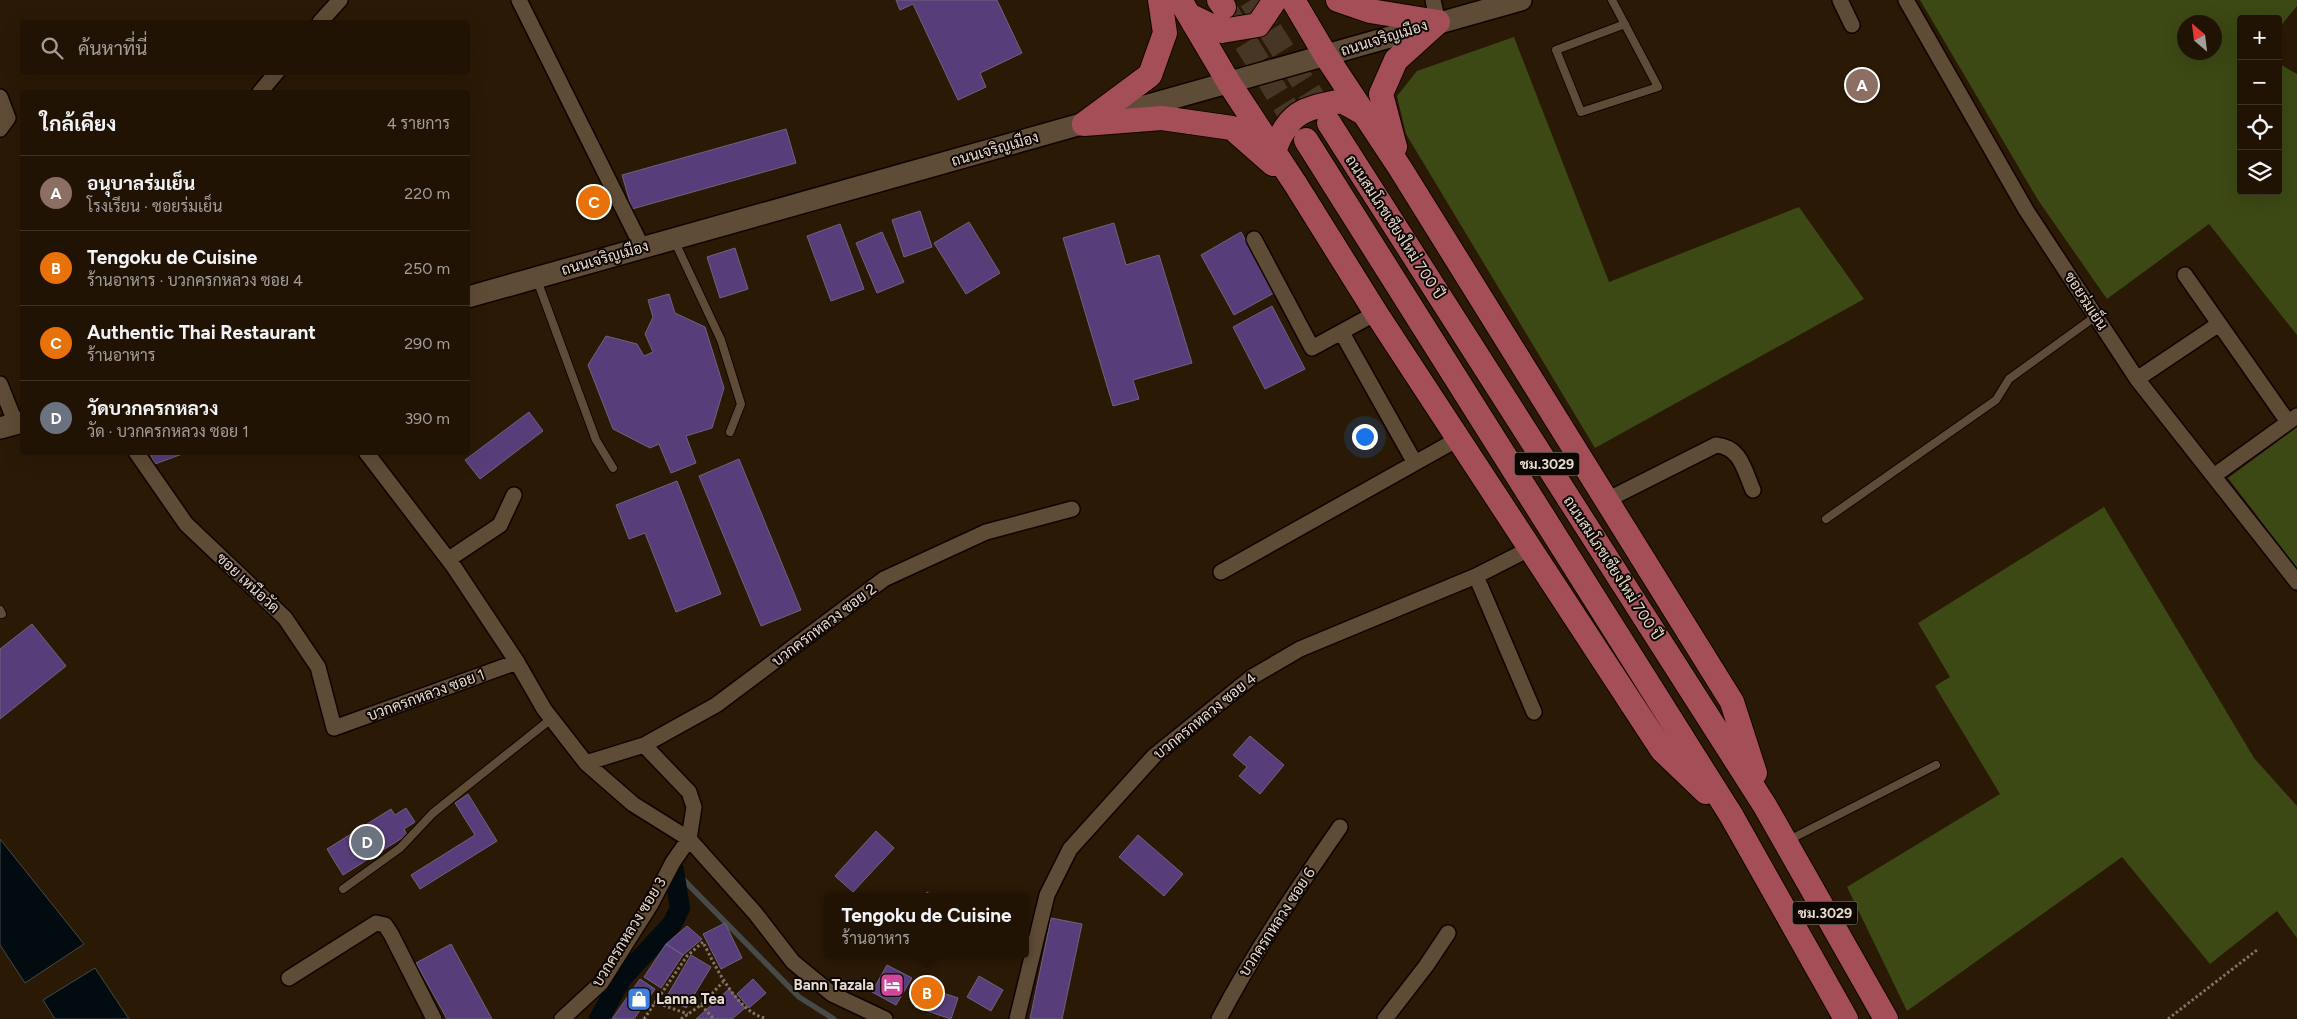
<!DOCTYPE html>
<html lang="th">
<meta charset="utf-8">
<style>
:root{--surface:#201304;--page:#2d2013;--text:#f1f3f6;--muted:#a29e9a;--line:#3d3226;--accent:#0f766e}
body{margin:0;font-family:Figtree,Sarabun,sans-serif;background:var(--page);color:var(--text)}
.controls{position:absolute;right:15px;top:15px;display:grid;overflow:hidden;border-radius:5px;box-shadow:0 5px 20px #0002}
.controls button{width:45px;height:45px;display:grid;place-items:center;padding:0;border:0;border-bottom:1px solid var(--line);background:var(--surface);color:var(--text);font:25px sans-serif}
.compass{position:absolute;left:2177px;top:15px;width:45px;height:45px;border-radius:50%;background:var(--surface);box-shadow:0 5px 20px #0002;rotate:332deg}
.you{position:absolute;left:1364px;top:436px;width:18px;height:18px;margin:-12px;border:4px solid #fff;border-radius:50%;background:#1a73e8;box-shadow:0 0 0 8px #1a73e833}
.badge{display:grid;place-items:center;width:32px;height:32px;border-radius:50%;background:var(--accent);color:#fff;font-size:16px;font-weight:700}
.pin{position:absolute;translate:-50% -50%;border:2px solid #fff;box-shadow:0 1px 5px #0006}
.popup{position:absolute;left:824px;top:893px;width:205px;height:65px;box-sizing:border-box;display:grid;place-content:center;border-radius:5px;background:var(--surface);filter:drop-shadow(0 1px 4px #0005);font-size:16px;white-space:nowrap;color:var(--muted)}
.popup b{font-size:19px;color:var(--text)}
.popup::after{content:'';position:absolute;left:50%;top:100%;margin-left:-10px;border:10px solid transparent;border-top-color:var(--surface)}
.list{margin:0;padding:0;list-style:none}
h2{display:flex;justify-content:space-between;align-items:center;height:65px;margin:0;padding:0 20px;font-size:21px}
h2 small{font-size:16px;font-weight:400;color:var(--muted)}
.list li{display:grid;grid-template-columns:32px 1fr auto;gap:15px;align-items:center;box-sizing:border-box;height:75px;padding:0 20px;border-top:1px solid var(--line)}
.list b{display:block;font-size:19px;white-space:nowrap}
.list p{margin:0;font-size:16px;white-space:nowrap;color:var(--muted)}
.list em{font-size:16px;font-style:normal;color:var(--muted)}
.icon{flex:none;width:28px;height:28px;fill:none;stroke:currentColor;stroke-width:2;stroke-linecap:round;stroke-linejoin:round}
.map{position:relative;flex:none;width:2297px;height:1019px;overflow:hidden}
.search{position:absolute;background:var(--surface);box-shadow:0 5px 20px #0002;left:20px;top:20px;width:450px;height:55px;display:flex;align-items:center;gap:12px;box-sizing:border-box;padding:0 18px;border-radius:5px;color:var(--muted);font-size:19px}
.panel{position:absolute;background:var(--surface);box-shadow:0 5px 20px #0002;left:20px;top:90px;width:450px;height:365px;border-radius:5px}
.map>svg:first-child{display:block}
</style>
<div class="map">
<svg width="2297" height="1019" viewBox="0 0 2297 1019">
<rect width="100%" height="100%" fill="#2a1905"/>
<path fill="#3c4914" fill-rule="evenodd" d="M1920,0H2297V6L2278,29V19H2241V191H2278V63L2297,74V335L2209,224L2107,299L2038,200ZM2184,22H2214V52H2184Z
M1514,37L1609,282L1799,207L1864,299L1595,448L1406,134L1397,96L1417,71Z
M2297,427V568L2228,478Z
M2104,507L2254,758L2297,806V938L2277,911L2210,964L2122,857L1907,1011L1847,887L2000,794L1935,686L1950,677L1918,623Z"/>
<path fill="#020c10" stroke="#464a49" d="M0,839L84,944L25,983L0,945Z
M95,968L129,1019H55L43,1000Z"/>
<g fill="none" stroke-linecap="round" stroke-linejoin="round">
<path stroke="#464a49" stroke-width="5.5" d="M674,870L799,997L834,1019"/>
<path stroke="#020c10" stroke-width="20" d="M599,1019L622,978L672,924L680,908L674,870"/>
</g>
<path fill="#573e7a" stroke="#6d647e" d="M896,0H997L1022,53L980,73L986,87L958,100L913,4L900,10Z
M786,129L796,163L632,209L622,175Z
M920,211L932,247L904,257L892,220Z
M969,222L1000,273L966,294L934,243Z
M1114,223L1126,265L1159,255L1192,363L1133,380L1139,399L1113,406L1063,238Z
M840,224L864,289L831,301L807,236Z
M882,232L904,282L877,293L856,243Z
M1241,232L1274,293L1234,315L1201,255Z
M735,248L748,289L720,298L707,257Z
M669,294L675,313L705,327L724,388L712,428L686,436L696,463L671,473L659,444L650,448L613,429L588,365L606,336L637,344L644,356L653,352L645,334L653,317L648,300Z
M1272,306L1305,369L1265,389L1233,327Z
M529,412L543,431L480,479L465,460Z
M149,452H188L155,464Z
M739,459L801,610L761,626L699,476Z
M677,481L721,594L676,612L645,533L629,539L616,505Z
M32,624L66,666L0,719V649Z
M1250,736L1284,765L1260,794L1239,776L1247,767L1233,755Z
M468,794L497,841L420,889L411,875L475,835L455,803Z
M406,808L415,822L404,829L407,835L343,875L327,849L391,809L395,815Z
M876,831L894,848L853,892L835,876Z
M1138,835L1183,874L1164,896L1119,857Z
M927,892L934,897H924Z
M1051,918L1082,924L1062,1019H1030Z
M725,923L742,958L721,969L703,934Z
M687,926L702,939L683,955L666,944Z
M451,944L492,1019H447L416,963Z
M666,944L683,955L661,988L644,977Z
M691,955L711,967L686,1008L667,996Z
M887,965L912,978L896,1005L872,992Z
M979,976L1003,990L991,1011L967,997Z
M640,979L655,989L634,1019H612Z
M753,979L766,993L749,1008L737,994Z
M922,986L958,998L951,1019L915,1007Z
M729,989L745,1008L732,1019H696Z"/>
<g fill="none" stroke-linecap="round" stroke-linejoin="round">
<path stroke="#463623" stroke-width="24" stroke-dasharray="24 12" stroke-linecap="butt" d="M1251,0L1329,123
M1227,12L1306,140"/>
<g stroke="#110400" stroke-width="10">
<path id="lane" d="M1612,0L1658,87L1581,112L1556,50L1625,24
M674,240L721,340L741,404L730,432
M537,280L596,440L613,468
M1826,519L1996,400L2009,379L2096,316
M0,610L2,614
M1787,841L1936,765
M343,889L400,848L433,813L551,719"/>
</g>
<g stroke="#110400" stroke-width="18">
<path id="street" d="M519,0L642,247
M1433,0L1438,22
M1840,0L1852,25
M1906,0L2026,210L2137,379L2297,582
M320,22L340,0
M260,92L277,72
M0,97L8,118L0,129
M1254,239L1312,348L1376,313
M2185,275L2288,422
M2137,379L2219,324
M0,384L16,424
M136,452L186,524L285,618L318,667L334,728L517,662
M366,452L454,567L517,662L544,709L586,763L633,804L689,839L755,913L793,962L832,994L885,1019
M1415,463L1458,439
M2215,475L2297,416
M1607,500L1716,445C1741,447 1744,470 1753,490
M449,559L500,525L514,495
M1221,572L1415,463L1342,333
M1476,576L1534,712
M586,763L644,745L716,705L884,579L986,532L1072,509
M289,978L376,923L385,925L391,934L434,1019
M562,1019L601,983L651,904L673,862L689,839L694,807L689,792L644,745
M1017,1019L1047,895L1070,849L1154,756L1252,677L1300,649L1476,576L1531,548
M1219,1019C1254,952 1297,889 1340,827
M1385,1019L1426,966L1448,933"/>
</g>
<g stroke="#110400" stroke-width="24">
<path id="secondary" d="M468,297L1521,0
M0,428L22,422"/>
</g>
<g stroke="#110400" stroke-width="26">
<path id="primary" d="M1180,0L1229,83L1296,185L1376,313L1662,750L1706,792
M1219,0L1224,7
M1293,0L1326,56L1400,168L1732,702L1755,773
M1338,0L1370,11L1438,22
M1191,16L1222,31L1258,25L1275,0
M1329,123L1765,806L1886,1019
M1084,124L1162,118L1232,128L1273,164
M1084,124L1150,75L1165,33L1160,0
M1306,140L1731,815L1846,1019
M1395,147L1381,94L1396,60L1438,22
M1274,151C1289,111 1303,109 1342,101L1365,114"/>
</g>
<path stroke="#827363" stroke-width="3" stroke-dasharray="2.5 2.5" stroke-linecap="butt" d="M654,1002L688,1014
M701,1005L714,1019
M644,1019L687,956L703,942C715,966 737,1012 765,1018
M681,1019L701,1005L723,982
M2168,1019L2257,950"/>
<use href="#lane" stroke="#5f4c36" stroke-width="8"/>
<use href="#street" stroke="#5f4c36" stroke-width="15"/>
<use href="#secondary" stroke="#5f4c36" stroke-width="21"/>
<use href="#primary" stroke="#a44e58" stroke-width="24"/>
</g>
<defs>
<g id="hotel-square" transform="scale(1.25)"><rect x="-9" y="-9" width="18" height="18" rx="4" fill="#d1479c" stroke="#0d0601"/><path d="M-6-4.5h1.5V1H6V5H4.5V3h-9V5H-6ZM-4 0a1.8 1.8 0 1 1 3.6 0ZM.5 0V-2.5h3Q6-2.5 6 0Z" fill="#fff"/></g>
<g id="shop-square" transform="scale(1.25)"><rect x="-9" y="-9" width="18" height="18" rx="4" fill="#3f7fe0" stroke="#0d0601"/><path d="M-5-2.5h2.3a2.7 3.5 0 0 1 5.4 0H5L5.5 6h-11ZM-1.5-2.5h3a1.5 2.3 0 0 0-3 0Z" fill="#fff"/></g>
</defs>
<g fill-rule="evenodd">
<use href="#hotel-square" x="892" y="985"/>
<use href="#shop-square" x="639" y="999"/>
</g>
<g text-anchor="middle" stroke-width="4" stroke-linejoin="round" paint-order="stroke">
<g fill="#0d0601" stroke="#a59b91" stroke-width="1">
<rect x="1514.5" y="452.5" width="65" height="23" rx="4"/>
<rect x="1792.5" y="901.5" width="65" height="23" rx="4"/>
</g>
<g font-size="14" font-weight="bold" fill="#e6dbcf">
<text x="1547" y="469">ชม.3029</text>
<text x="1825" y="918">ชม.3029</text>
</g>
<g font-size="15" fill="#e6dbcf" stroke="#0d0601">
<text transform="translate(1384 38) rotate(-17)" y="5">ถนนเจริญเมือง</text>
<text transform="translate(995 149) rotate(-16)" y="5">ถนนเจริญเมือง</text>
<text transform="translate(1395 227) rotate(57)" y="5">ถนนสมโภชเชียงใหม่ 700 ปี</text>
<text transform="translate(605 258) rotate(-16)" y="5">ถนนเจริญเมือง</text>
<text transform="translate(2086 301) rotate(57)" y="5">ซอยร่มเย็น</text>
<text transform="translate(1613 568) rotate(57)" y="5">ถนนสมโภชเชียงใหม่ 700 ปี</text>
<text transform="translate(248 583) rotate(43)" y="5">ซอย เหนือวัด</text>
<text transform="translate(824 625) rotate(-37)" y="5">บวกครกหลวง ซอย 2</text>
<text transform="translate(426 695) rotate(-20)" y="5">บวกครกหลวง ซอย 1</text>
<text transform="translate(1205 716) rotate(-39)" y="5">บวกครกหลวง ซอย 4</text>
<text transform="translate(1277 922) rotate(-57)" y="5">บวกครกหลวง ซอย 6</text>
<text transform="translate(629 932) rotate(-58)" y="5">บวกครกหลวง ซอย 3</text>
</g>
<g font-size="15" font-weight="bold" fill="#e6dbcf" stroke="#0d0601" text-anchor="end">
<text x="874" y="990">Bann Tazala</text>
<text x="656" y="1004" text-anchor="start">Lanna Tea</text>
</g>
</g>
</svg>
<div class="controls">
<button>+</button>
<button>−</button>
<button><svg class="icon" aria-label="locate" viewBox="0 0 24 24"><circle cx="12" cy="12" r="6"/><path d="M12 2v4M12 18v4M2 12h4M18 12h4"/></svg></button>
<button><svg class="icon" aria-label="layers" viewBox="0 0 24 24"><path d="M12 4l9 5-9 5-9-5zM3 14l9 5 9-5"/></svg></button>
</div>
<svg class="compass" viewBox="-18 -18 36 36"><path d="M0-13l5 13h-10z" fill="#e53935"/><path d="M0 13l5-13h-10z" fill="#a29e9a"/></svg>
<div class="you"></div>
<div class="pin badge" style="left:1862px;top:85px;background:#8d6e63">A</div>
<div class="pin badge" style="left:927px;top:993px;background:#e8710a">B</div>
<div class="popup"><b>Tengoku de Cuisine</b>ร้านอาหาร</div>
<div class="pin badge" style="left:594px;top:202px;background:#e8710a">C</div>
<div class="pin badge" style="left:367px;top:842px;background:#6b7280">D</div>
<div class="search"><svg class="icon" aria-label="search" viewBox="0 0 24 24"><circle cx="10" cy="10" r="6"/><path d="M15 15l6 6"/></svg>ค้นหาที่นี่</div>
<section class="panel">
<h2>ใกล้เคียง<small>4 รายการ</small></h2>
<ul class="list">
<li><span class="badge" style="background:#8d6e63">A</span><div><b>อนุบาลร่มเย็น</b><p>โรงเรียน · ซอยร่มเย็น</p></div><em>220 m</em></li>
<li><span class="badge" style="background:#e8710a">B</span><div><b>Tengoku de Cuisine</b><p>ร้านอาหาร · บวกครกหลวง ซอย 4</p></div><em>250 m</em></li>
<li><span class="badge" style="background:#e8710a">C</span><div><b>Authentic Thai Restaurant</b><p>ร้านอาหาร</p></div><em>290 m</em></li>
<li><span class="badge" style="background:#6b7280">D</span><div><b>วัดบวกครกหลวง</b><p>วัด · บวกครกหลวง ซอย 1</p></div><em>390 m</em></li>
</ul>
</section>
</div>
